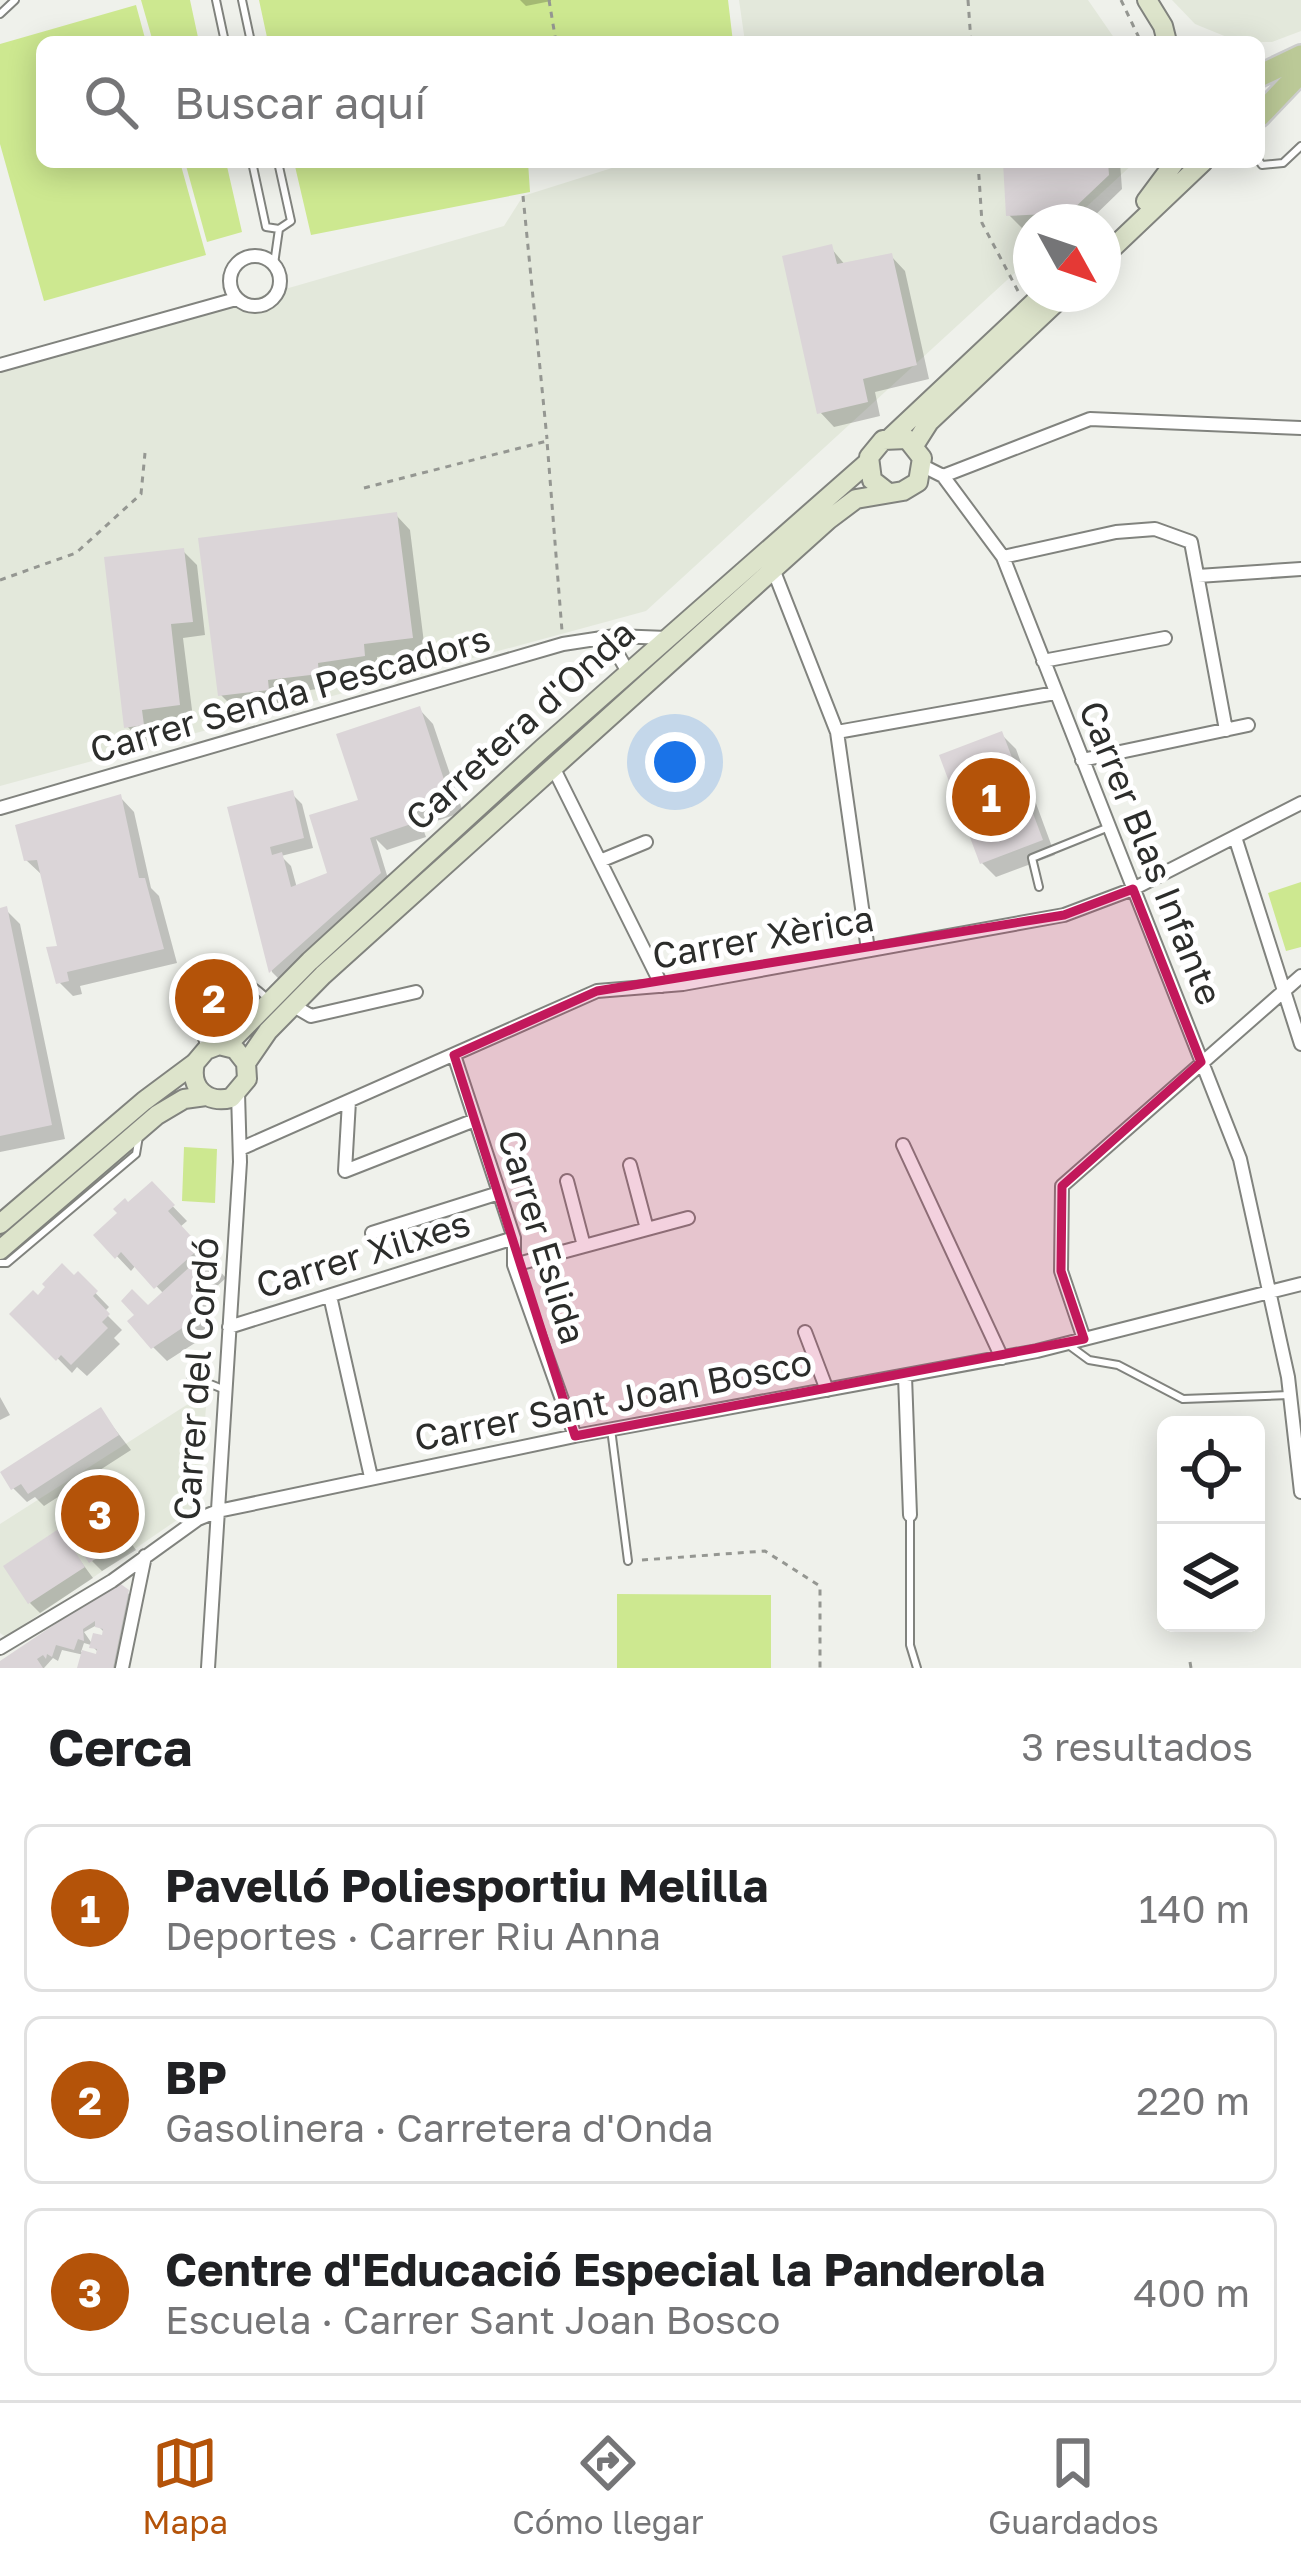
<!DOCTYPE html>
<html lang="es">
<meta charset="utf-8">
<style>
:root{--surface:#fff;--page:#f6f6f6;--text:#202124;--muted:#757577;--line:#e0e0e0;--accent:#b45309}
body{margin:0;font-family:"Golos Text",sans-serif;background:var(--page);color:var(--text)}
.controls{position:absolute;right:36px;bottom:36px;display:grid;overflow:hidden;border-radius:18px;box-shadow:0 6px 30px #0003}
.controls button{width:108px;height:108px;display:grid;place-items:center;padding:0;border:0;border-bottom:3px solid var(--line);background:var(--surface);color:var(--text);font:60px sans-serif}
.compass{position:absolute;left:1013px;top:204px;width:108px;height:108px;border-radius:50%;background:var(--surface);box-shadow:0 6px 30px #0003;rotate:130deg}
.you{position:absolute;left:675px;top:762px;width:42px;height:42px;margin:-30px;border:9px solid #fff;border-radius:50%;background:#1a73e8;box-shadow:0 0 0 18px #1a73e833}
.badge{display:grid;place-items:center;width:78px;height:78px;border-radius:50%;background:var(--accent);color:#fff;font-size:39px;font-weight:700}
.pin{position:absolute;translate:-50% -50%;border:6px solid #fff;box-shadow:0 3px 12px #0006}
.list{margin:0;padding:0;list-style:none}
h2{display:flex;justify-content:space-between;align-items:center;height:156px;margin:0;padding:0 48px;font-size:51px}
h2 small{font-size:39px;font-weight:400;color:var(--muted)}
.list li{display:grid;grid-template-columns:78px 1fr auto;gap:36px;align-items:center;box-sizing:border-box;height:168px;margin:0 24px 24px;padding:0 24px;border:3px solid var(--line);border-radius:18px}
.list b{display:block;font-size:45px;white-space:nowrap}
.list p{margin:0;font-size:39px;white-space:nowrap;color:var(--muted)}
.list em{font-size:39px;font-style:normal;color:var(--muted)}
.icon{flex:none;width:66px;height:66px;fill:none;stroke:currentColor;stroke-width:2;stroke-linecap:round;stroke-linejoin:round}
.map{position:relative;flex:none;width:1301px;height:1668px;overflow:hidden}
.search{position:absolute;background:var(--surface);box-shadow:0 6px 30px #0003;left:36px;right:36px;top:36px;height:132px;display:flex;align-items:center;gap:30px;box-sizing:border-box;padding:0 42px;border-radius:18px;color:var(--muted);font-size:45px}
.sheet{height:732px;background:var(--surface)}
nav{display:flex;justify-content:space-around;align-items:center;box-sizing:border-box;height:168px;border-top:3px solid var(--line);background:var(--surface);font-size:33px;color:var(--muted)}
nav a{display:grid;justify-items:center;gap:6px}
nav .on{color:var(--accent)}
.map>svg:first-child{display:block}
</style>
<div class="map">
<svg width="1301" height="1668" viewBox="0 0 1301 1668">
<rect width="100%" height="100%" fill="#eff1eb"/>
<path fill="#e3e8db" d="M739,0H1088L1117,42H745Z
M1172,0H1301V31L1272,42H1239L1195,24Z
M631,162H1135L1070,222H1031V258L646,611L0,786V371L504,226L523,196Z
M207,1392L199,1505L6,1637L0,1633V1524Z"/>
<path fill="#cde890" d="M141,0H190L199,42H153Z
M259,0H728L733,42H268Z
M136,5L146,42H42V162H180L206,255L44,301L0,144V44Z
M185,162H226L242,232L207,242Z
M294,162H528L530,192L311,235Z
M1301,882V947L1286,951L1268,893Z
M184,1147L217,1149L215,1203L182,1201Z
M617,1594L771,1595V1668H617Z"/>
<path fill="#0003" fill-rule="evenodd" d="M520,0H551V1L526,6Z
M1006,162H1120L1122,189L1088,222H1031V229H1023L1009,215Z
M831,248L846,266L891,256L905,271L929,379L875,392L880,416L834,427L820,412Z
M396,515L410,530L425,651L377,657L378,670L330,676L332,687L281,694L282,703L235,709L221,695Z
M183,551L197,565L205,635L183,638L193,718L155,723L157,739L141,741L127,726Z
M419,709L433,724L463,812L422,826L426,837L387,850L376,839L390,885L281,981L272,972L231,810L292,794L302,804L313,848L281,856L291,866L297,888L331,875Z
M1001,734L1016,749L1055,855L996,877L982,863Z
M120,797L134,812L151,888L159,896L177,963L80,986L82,994L73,996L59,982L61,949L41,874L26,860Z
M6,910L20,924L65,1139L0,1152V911Z
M225,988L243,1008L219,1030L203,1010Z
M152,1185L187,1221L180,1227L226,1278L216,1287L220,1292L205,1304L210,1310L205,1313L215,1330L167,1361L153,1347L148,1309L164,1294L136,1265L131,1271L97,1235Z
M78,1275L109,1307L104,1312L122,1330L114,1338L120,1344L87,1376L77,1367L72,1373L14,1314Z
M0,1397L10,1415L0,1420Z
M101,1411L131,1450L44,1506L35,1497L27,1502L13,1488Z
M103,1503L136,1550L102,1571L92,1561Z
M59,1532L93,1578L40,1613L30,1603Z
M127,1592L134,1599L120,1668H80L84,1655L62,1650L58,1661L53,1658L44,1668H0ZM97,1625L105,1633L93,1645L84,1632ZM84,1643L91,1645L105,1659L81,1652Z"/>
<path fill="#dbd5d8" d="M1003,162H1108L1109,175L1069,213L1006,216Z
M832,244L837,264L892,253L917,365L863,379L868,402L817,414L782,256Z
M397,512L413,638L364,644L365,656L318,663L319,674L268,680L269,690L218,696L198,538Z
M184,548L193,622L171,624L180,705L142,710L144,725L124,728L104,557Z
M420,706L450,798L410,812L414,823L370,838L381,873L269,973L227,807L293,790L304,838L270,847L272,855L282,852L291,887L327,873L309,815L358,800L336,734Z
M1002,731L1043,840L980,864L939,755Z
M121,794L139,878H145L164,949L67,972L69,981L56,984L46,947L57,946L37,860L24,861L15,825Z
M7,906L52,1125L0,1136V908Z
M225,984L243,1005L215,1030L199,1010Z
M152,1181L175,1205L168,1211L201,1247L154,1289L121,1252L115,1259L93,1235L117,1213L113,1209L125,1198L128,1202Z
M205,1253L214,1263L204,1272L208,1276L193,1289L198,1295L193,1298L203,1314L151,1349L127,1321L134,1315L121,1301L132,1289L148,1305Z
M62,1263L74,1275L78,1271L98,1291L93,1296L110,1314L102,1322L108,1328L71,1365L61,1355L56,1361L9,1314L33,1290L38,1295L45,1287L42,1284Z
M101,1407L119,1435L28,1494L21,1484L11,1490L0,1472Z
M103,1499L128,1538L89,1563L64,1524Z
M60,1528L85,1567L28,1604L3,1566Z
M118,1582L129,1590L113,1668H77L82,1650L96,1654L97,1649L89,1648L93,1633L102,1635L103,1629L95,1627V1621L83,1629L84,1641L78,1639L74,1650L56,1645L52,1657L47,1654L46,1659L43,1655L37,1659L43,1668H0V1661Z"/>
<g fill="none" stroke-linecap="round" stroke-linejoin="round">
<g stroke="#81837e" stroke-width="10">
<path id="service" d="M216,0L225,42
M242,0L251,42
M0,14L15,0
M1259,161L1262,165L1283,163L1301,146
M252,162L266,227L279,229L291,221L278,162
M274,264L279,229
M1039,887L1032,858L1109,827
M205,1048L182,975C219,962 238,972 266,997
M0,1263H7L136,1154L139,1136
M1070,1346L1089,1360L1118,1365L1183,1399L1289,1395
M191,1376L225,1390
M611,1429L628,1561
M910,1515V1645L917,1668"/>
</g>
<g stroke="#81837e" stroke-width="16">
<path id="minor" d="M230 281a25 25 0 1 1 50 0a25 25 0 1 1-50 0Z
M0,365L236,299
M923,466L943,476L1003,557L1240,1159L1288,1377L1301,1492
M943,476L1090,419L1301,428
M1003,557L1116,532L1155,529L1191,542L1226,730
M773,569L837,732L868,950
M1198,576L1301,569
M597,639L617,653L628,672
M1043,661L1165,638
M837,732L1055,693
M1082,760L1248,725
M553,767L662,986
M0,808L563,644L615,636L667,638
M1235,837L1301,1044
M600,861L646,842
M292,1005L311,1016L416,992
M454,1055L514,1238V1265L575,1436
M349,1101L345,1171L475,1120
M903,1145L1002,1358
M240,1149L597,991L683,984L1064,915L1133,889L1301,803
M630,1165L647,1229
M567,1181L584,1246
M372,1233L499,1193
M514,1265L688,1218
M330,1296L371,1477
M229,1327L514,1238
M805,1332L827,1390
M1084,1339L1061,1271L1062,1186L1301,976
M905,1376L910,1515
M0,1648L112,1581L198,1519L218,1511L575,1436L1037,1351L1301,1284
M122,1668L145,1556
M208,1668L240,1162L238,1093"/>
</g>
<g stroke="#81837e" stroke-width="22">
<path id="secondary" d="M1147,0L1163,26L1167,42
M1146,201L1175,162
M1103,257L1203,162
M891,437L1043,294
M915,444L929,422L1065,294
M226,1046L310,961L543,748L867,463
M246,1063L268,1031L323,975L828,520L856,499L903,491L918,482L922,458L907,439L883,440L869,457L872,480L886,491
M0,1224L144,1101L195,1063L206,1050L219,1045L235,1049L246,1063L247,1079L231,1098C207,1104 189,1088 195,1063
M0,1250L157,1115L184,1099L206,1096"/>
</g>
<g stroke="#cccdcc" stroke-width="26">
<path id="primary" d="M1259,76L1301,56
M1259,116L1301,72"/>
</g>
<path stroke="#959792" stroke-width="3" stroke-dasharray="6 6" stroke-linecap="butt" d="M549,0L556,42
M968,0L971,42
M1121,0L1141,42
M978,162L982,223L1018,291
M523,196L547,439
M364,488L547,441L562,631
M0,580L76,553L141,494L145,453
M642,1560L765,1551L820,1586V1668
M1190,1662L1191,1668"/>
<use href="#service" stroke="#fff" stroke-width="6"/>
<use href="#minor" stroke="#fff" stroke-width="12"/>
<use href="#secondary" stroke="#dde4cb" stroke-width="18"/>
<use href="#primary" stroke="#bbc997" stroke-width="21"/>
</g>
<path fill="#c2185b" fill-opacity="0.2" stroke="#c2185b" stroke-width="9" stroke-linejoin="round" d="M1133,889L1201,1062L1062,1186L1061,1271L1084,1339L575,1436L454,1055L597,991L1064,915Z"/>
<g text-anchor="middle" stroke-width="10" stroke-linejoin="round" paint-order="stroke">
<g font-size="36" fill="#2c2d2b" stroke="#fff">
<text transform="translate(290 694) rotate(-16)" y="13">Carrer Senda Pescadors</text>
<text transform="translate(520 725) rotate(-42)" y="13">Carretera d'Onda</text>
<text transform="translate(1151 853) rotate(68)" y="13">Carrer Blas Infante</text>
<text transform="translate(763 937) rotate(-10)" y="13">Carrer Xèrica</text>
<text transform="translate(542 1237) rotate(73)" y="13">Carrer Eslida</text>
<text transform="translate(363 1254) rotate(-17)" y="13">Carrer Xilxes</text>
<text transform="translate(196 1379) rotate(-86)" y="13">Carrer del Cordó</text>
<text transform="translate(613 1400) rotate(-11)" y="13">Carrer Sant Joan Bosco</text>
</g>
</g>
</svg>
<div class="controls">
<button><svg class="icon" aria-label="locate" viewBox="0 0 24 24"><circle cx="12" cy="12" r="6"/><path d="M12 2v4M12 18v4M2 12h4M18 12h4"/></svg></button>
<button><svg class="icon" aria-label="layers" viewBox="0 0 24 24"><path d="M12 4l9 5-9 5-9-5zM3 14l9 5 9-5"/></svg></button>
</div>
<svg class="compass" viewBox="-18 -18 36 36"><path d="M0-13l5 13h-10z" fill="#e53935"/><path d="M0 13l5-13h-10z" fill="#757577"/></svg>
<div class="you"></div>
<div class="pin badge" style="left:991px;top:797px">1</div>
<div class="pin badge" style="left:214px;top:998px">2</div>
<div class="pin badge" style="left:100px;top:1514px">3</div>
<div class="search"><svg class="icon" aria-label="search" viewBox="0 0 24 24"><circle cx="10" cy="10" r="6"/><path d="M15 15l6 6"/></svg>Buscar aquí</div>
</div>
<section class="sheet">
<h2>Cerca<small>3 resultados</small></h2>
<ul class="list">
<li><span class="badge">1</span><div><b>Pavelló Poliesportiu Melilla</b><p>Deportes · Carrer Riu Anna</p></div><em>140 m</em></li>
<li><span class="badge">2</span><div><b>BP</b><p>Gasolinera · Carretera d'Onda</p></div><em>220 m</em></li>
<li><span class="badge">3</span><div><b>Centre d'Educació Especial la Panderola</b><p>Escuela · Carrer Sant Joan Bosco</p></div><em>400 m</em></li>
</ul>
</section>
<nav>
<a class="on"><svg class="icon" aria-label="map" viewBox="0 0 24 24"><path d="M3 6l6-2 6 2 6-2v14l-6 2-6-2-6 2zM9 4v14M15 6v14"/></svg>Mapa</a>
<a><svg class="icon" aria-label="directions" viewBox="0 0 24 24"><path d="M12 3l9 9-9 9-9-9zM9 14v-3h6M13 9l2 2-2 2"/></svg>Cómo llegar</a>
<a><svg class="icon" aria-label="saved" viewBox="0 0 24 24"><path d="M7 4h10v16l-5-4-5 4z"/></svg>Guardados</a>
</nav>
